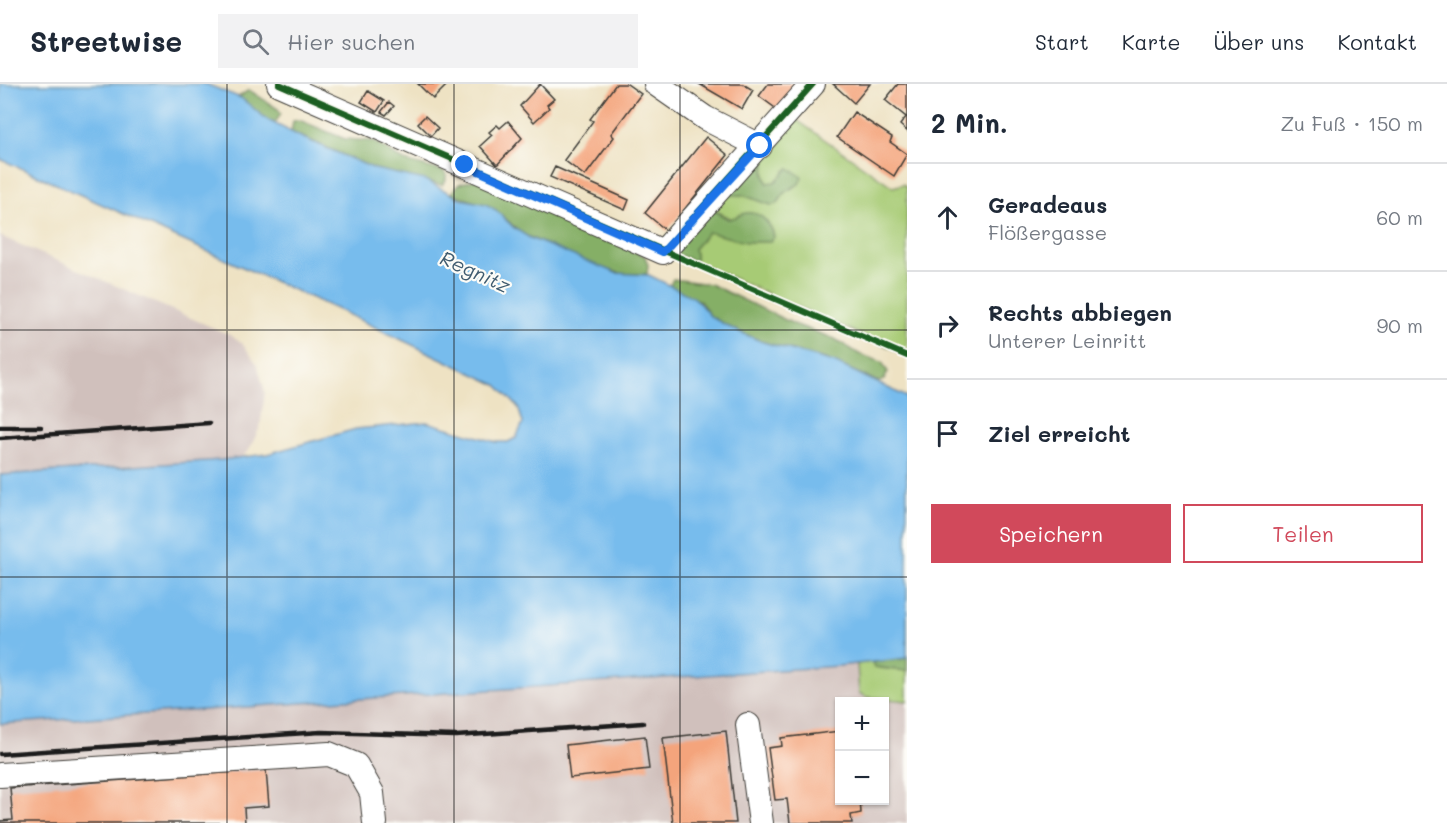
<!DOCTYPE html>
<html lang="de">
<meta charset="utf-8">
<style>
:root{--surface:#fff;--page:#f2f2f3;--text:#1f2937;--muted:#747a83;--line:#e0e1e3;--accent:#d1495b}
body{margin:0;font-family:Mali,sans-serif;background:var(--page);color:var(--text)}
.controls{position:absolute;right:18px;bottom:18px;display:grid;overflow:hidden;border-radius:0px;box-shadow:0 2px 4px #0004}
.controls button{width:54px;height:54px;display:grid;place-items:center;padding:0;border:0;border-bottom:2px solid var(--line);background:var(--surface);color:var(--text);font:30px sans-serif}
.stop{position:absolute;width:18px;height:18px;margin:-14px;border:4px solid #1a73e8;border-radius:50%;background:#fff}
.stop.end{background:#1a73e8;border-color:#fff;box-shadow:0 2px 6px #0008}
.list{margin:0;padding:0;list-style:none}
h2{display:flex;justify-content:space-between;align-items:center;height:78px;margin:0;padding:0 24px;font-size:26px}
h2 small{font-size:20px;font-weight:400;color:var(--muted)}
.list li{display:grid;grid-template-columns:39px 1fr auto;gap:18px;align-items:center;box-sizing:border-box;height:108px;padding:0 24px;border-top:2px solid var(--line)}
.list b{display:block;font-size:22px;white-space:nowrap}
.list p{margin:0;font-size:20px;white-space:nowrap;color:var(--muted)}
.list em{font-size:20px;font-style:normal;color:var(--muted)}
.actions{display:flex;gap:12px;padding:18px 24px}
.actions a{flex:1;padding:14px 0;border:2px solid var(--accent);border-radius:0px;text-align:center;font-size:21px;color:var(--accent)}
.actions .main{background:var(--accent);color:#fff}
.icon{flex:none;width:33px;height:33px;fill:none;stroke:currentColor;stroke-width:2;stroke-linecap:round;stroke-linejoin:round}
.map{position:relative;flex:none;width:907px;height:739px;overflow:hidden}
header{display:flex;align-items:center;gap:36px;box-sizing:border-box;height:84px;padding:0 30px;background:var(--surface);border-bottom:2px solid var(--line)}
header strong{font-size:28px}
nav{display:flex;gap:33px;margin-inline-start:auto;font-size:21px}
.search{width:420px;height:54px;background:var(--page);display:flex;align-items:center;gap:15px;box-sizing:border-box;padding:0 21px;border-radius:0px;color:var(--muted);font-size:22px}
main{display:flex}
aside{flex:1;background:var(--surface)}
.map>svg:first-child{display:block}
</style>
<header>
<strong>Streetwise</strong>
<div class="search"><svg class="icon" aria-label="search" viewBox="0 0 24 24"><circle cx="10" cy="10" r="6"/><path d="M15 15l6 6"/></svg>Hier suchen</div>
<nav><a>Start</a><a>Karte</a><a>Über uns</a><a>Kontakt</a></nav>
</header>
<main>
<div class="map">
<svg width="907" height="739" viewBox="0 0 907 739">
<rect width="100%" height="100%" fill="#fdfcf7"/>
<filter id="ink" filterUnits="userSpaceOnUse"><feTurbulence type="fractalNoise" baseFrequency=".0167" numOctaves="2"/><feDisplacementMap in="SourceGraphic" scale="12" xChannelSelector="R" yChannelSelector="G"/><feConvolveMatrix kernelMatrix="1 2 1 2 8 2 1 2 1" color-interpolation-filters="sRGB"/></filter>
<filter id="wash" filterUnits="userSpaceOnUse"><feTurbulence type="fractalNoise" baseFrequency=".008" numOctaves="4" result="noise"/><feDisplacementMap in="SourceGraphic" scale="24" xChannelSelector="R" yChannelSelector="G"/><feGaussianBlur stdDeviation="1.35" result="paint"/><feColorMatrix in="noise" values="0 0 0 0 0 0 0 0 0 0 0 0 0 0 0 0 0 1.4 0 .05"/><feComposite in="paint" operator="in"/></filter>
<g filter="url(#wash)">
<rect width="100%" height="100%" fill="#eee2c3"/>
<path fill="#d0c0bc" fill-rule="evenodd" d="M0,152L228,250L242,259L257,280L265,308L260,343L249,366L242,373L267,370L356,345L427,338L496,358H508L520,349L523,339L518,323L907,574L864,577L866,613L907,617V739H0ZM840,618H884V716H840Z"/>
<path fill="#a7cb74" stroke="#627448" stroke-width="1.5" d="M791,32L893,103L903,100L907,103V271L696,178L694,165L708,148C737,148 744,167 773,148C760,129 754,124 732,135L708,123L722,109L743,111L771,121L777,120L786,107L795,103L786,86C780,93 777,100 767,99C757,73 777,52 791,32Z
M875,576L872,578L879,584L907,587V617L866,613L859,609L857,580Z"/>
<path fill="#85af66" stroke="#506641" stroke-width="1.5" d="M249,6L278,25L281,29L276,38L268,36L238,13Z
M299,36L345,55L373,57L404,77L443,87L446,90V96L442,101L434,99L375,85L291,48L293,37Z
M766,69L764,90L767,99L775,98L789,84L802,93L799,100L786,107L777,120L771,121L743,111H727Z
M477,95L645,172L648,181L647,190L626,191L597,183L522,150L496,126L451,109L459,100Z
M708,123L728,135C735,135 739,130 746,129C761,127 771,140 774,153L769,158H746L708,148L694,165L696,178L673,169Z
M673,195L710,200L794,240L835,255L859,270L882,278L888,288L884,296L879,298L825,275L763,258L735,246L711,233L700,217L669,203Z
M907,574V587L874,583L872,578Z"/>
<path fill="#77bced" stroke="#4a6c84" stroke-width="1.5" d="M0,0H206L241,14L268,36L301,53L375,85L425,96L461,115L486,120L496,126L514,144L530,154L616,189L649,191L695,214L711,233L735,246L763,258L834,278L907,313V574L839,582L0,640V391L221,376L267,370L356,345L427,338L496,358H508L516,354L523,339L518,323L497,301L341,227L0,75Z"/>
<g id="blocks">
<path fill="#f4a47c" d="M418,0H448L433,15Z
M540,0L554,15L547,21L549,24L534,38L520,22Z
M616,0H627L641,10L611,50L614,53L585,92L564,76L593,37L590,35Z
M699,0H743L753,6L742,25Z
M768,0H797L778,26L759,12Z
M833,0H870L854,19Z
M898,0H907V47L900,41L906,33L885,16Z
M368,7L384,17L377,28L361,18Z
M389,18L394,22L386,31L381,28Z
M854,28L892,53L890,58L907,70L894,92L837,53Z
M425,32L438,44L431,52L418,39Z
M508,37L522,54L497,81L480,62L492,51L489,48L497,41L500,44Z
M706,53L728,71L667,147L645,129Z
M555,83L629,116L625,126L550,93Z
M726,647L736,739H673L663,654Z
M840,647V716H860L861,729L851,731L852,739H790L787,715L775,716L768,664L782,662L781,654Z
M645,652L649,685L570,694L566,661Z
M266,686L269,722L244,724L245,739H0V737L13,736L10,704Z"/>
</g>
</g>
<g filter="url(#ink)">
<use href="#blocks" fill-opacity="0" stroke="#3c3a35" stroke-width="1.5"/>
<g fill="none" stroke-linecap="round" stroke-linejoin="round">
<g stroke="#3c3a35" stroke-width="26">
<path id="minor" d="M279,0L663,168L813,0
M656,0L705,34L760,62
M748,641L761,739
M0,691L329,670L356,681L372,709L375,739"/>
</g>
<use href="#minor" stroke="#fff" stroke-width="24"/>
<path stroke="#1c1c1c" stroke-width="4.5" d="M0,343H41
M0,354L209,339
M0,670L321,648L456,652L643,639"/>
<g stroke="#fdfcf7" stroke-width="10">
<path id="cycleway" d="M279,0L907,272
M663,168L813,0"/>
</g>
<use href="#cycleway" stroke="#1b5e20" stroke-width="6"/>
</g>
</g>
<g fill="none" stroke-linecap="round" stroke-linejoin="round" filter="url(#ink)">
<path stroke="#1a73e8" stroke-width="8" d="M465,81L663,168L760,62"/>
</g>
<path fill="none" stroke="#1c1c1c" stroke-width="1.5" stroke-opacity="0.55" d="M227,0V739M454,0V739M680,0V739M0,246H907M0,493H907"/>
<g text-anchor="middle" stroke-width="4.5" stroke-linejoin="round" paint-order="stroke">
<g font-size="20" font-style="italic" fill="#405c70" stroke="#fdfcf7">
<text transform="translate(475 188) rotate(24)" y="7">Regnitz</text>
</g>
</g>
</svg>
<div class="controls">
<button>+</button>
<button>−</button>
</div>
<div class="stop" style="left:760px;top:62px"></div>
<div class="stop end" style="left:465px;top:81px"></div>
</div>
<aside>
<h2>2 Min.<small>Zu Fuß · 150 m</small></h2>
<ul class="list">
<li><svg class="icon" aria-label="ahead" viewBox="0 0 24 24"><path d="M12 20V5M6 11l6-6 6 6"/></svg><div><b>Geradeaus</b><p>Flößergasse</p></div><em>60 m</em></li>
<li><svg class="icon" aria-label="right" viewBox="0 0 24 24"><path d="M7 20v-9h11M14 6l5 5-5 5"/></svg><div><b>Rechts abbiegen</b><p>Unterer Leinritt</p></div><em>90 m</em></li>
<li><svg class="icon" aria-label="arrive" viewBox="0 0 24 24"><path d="M6 21V4h12l-3 4 3 4H6"/></svg><div><b>Ziel erreicht</b></div></li>
</ul>
<div class="actions"><a class="main">Speichern</a><a>Teilen</a></div>
</aside>
</main>
